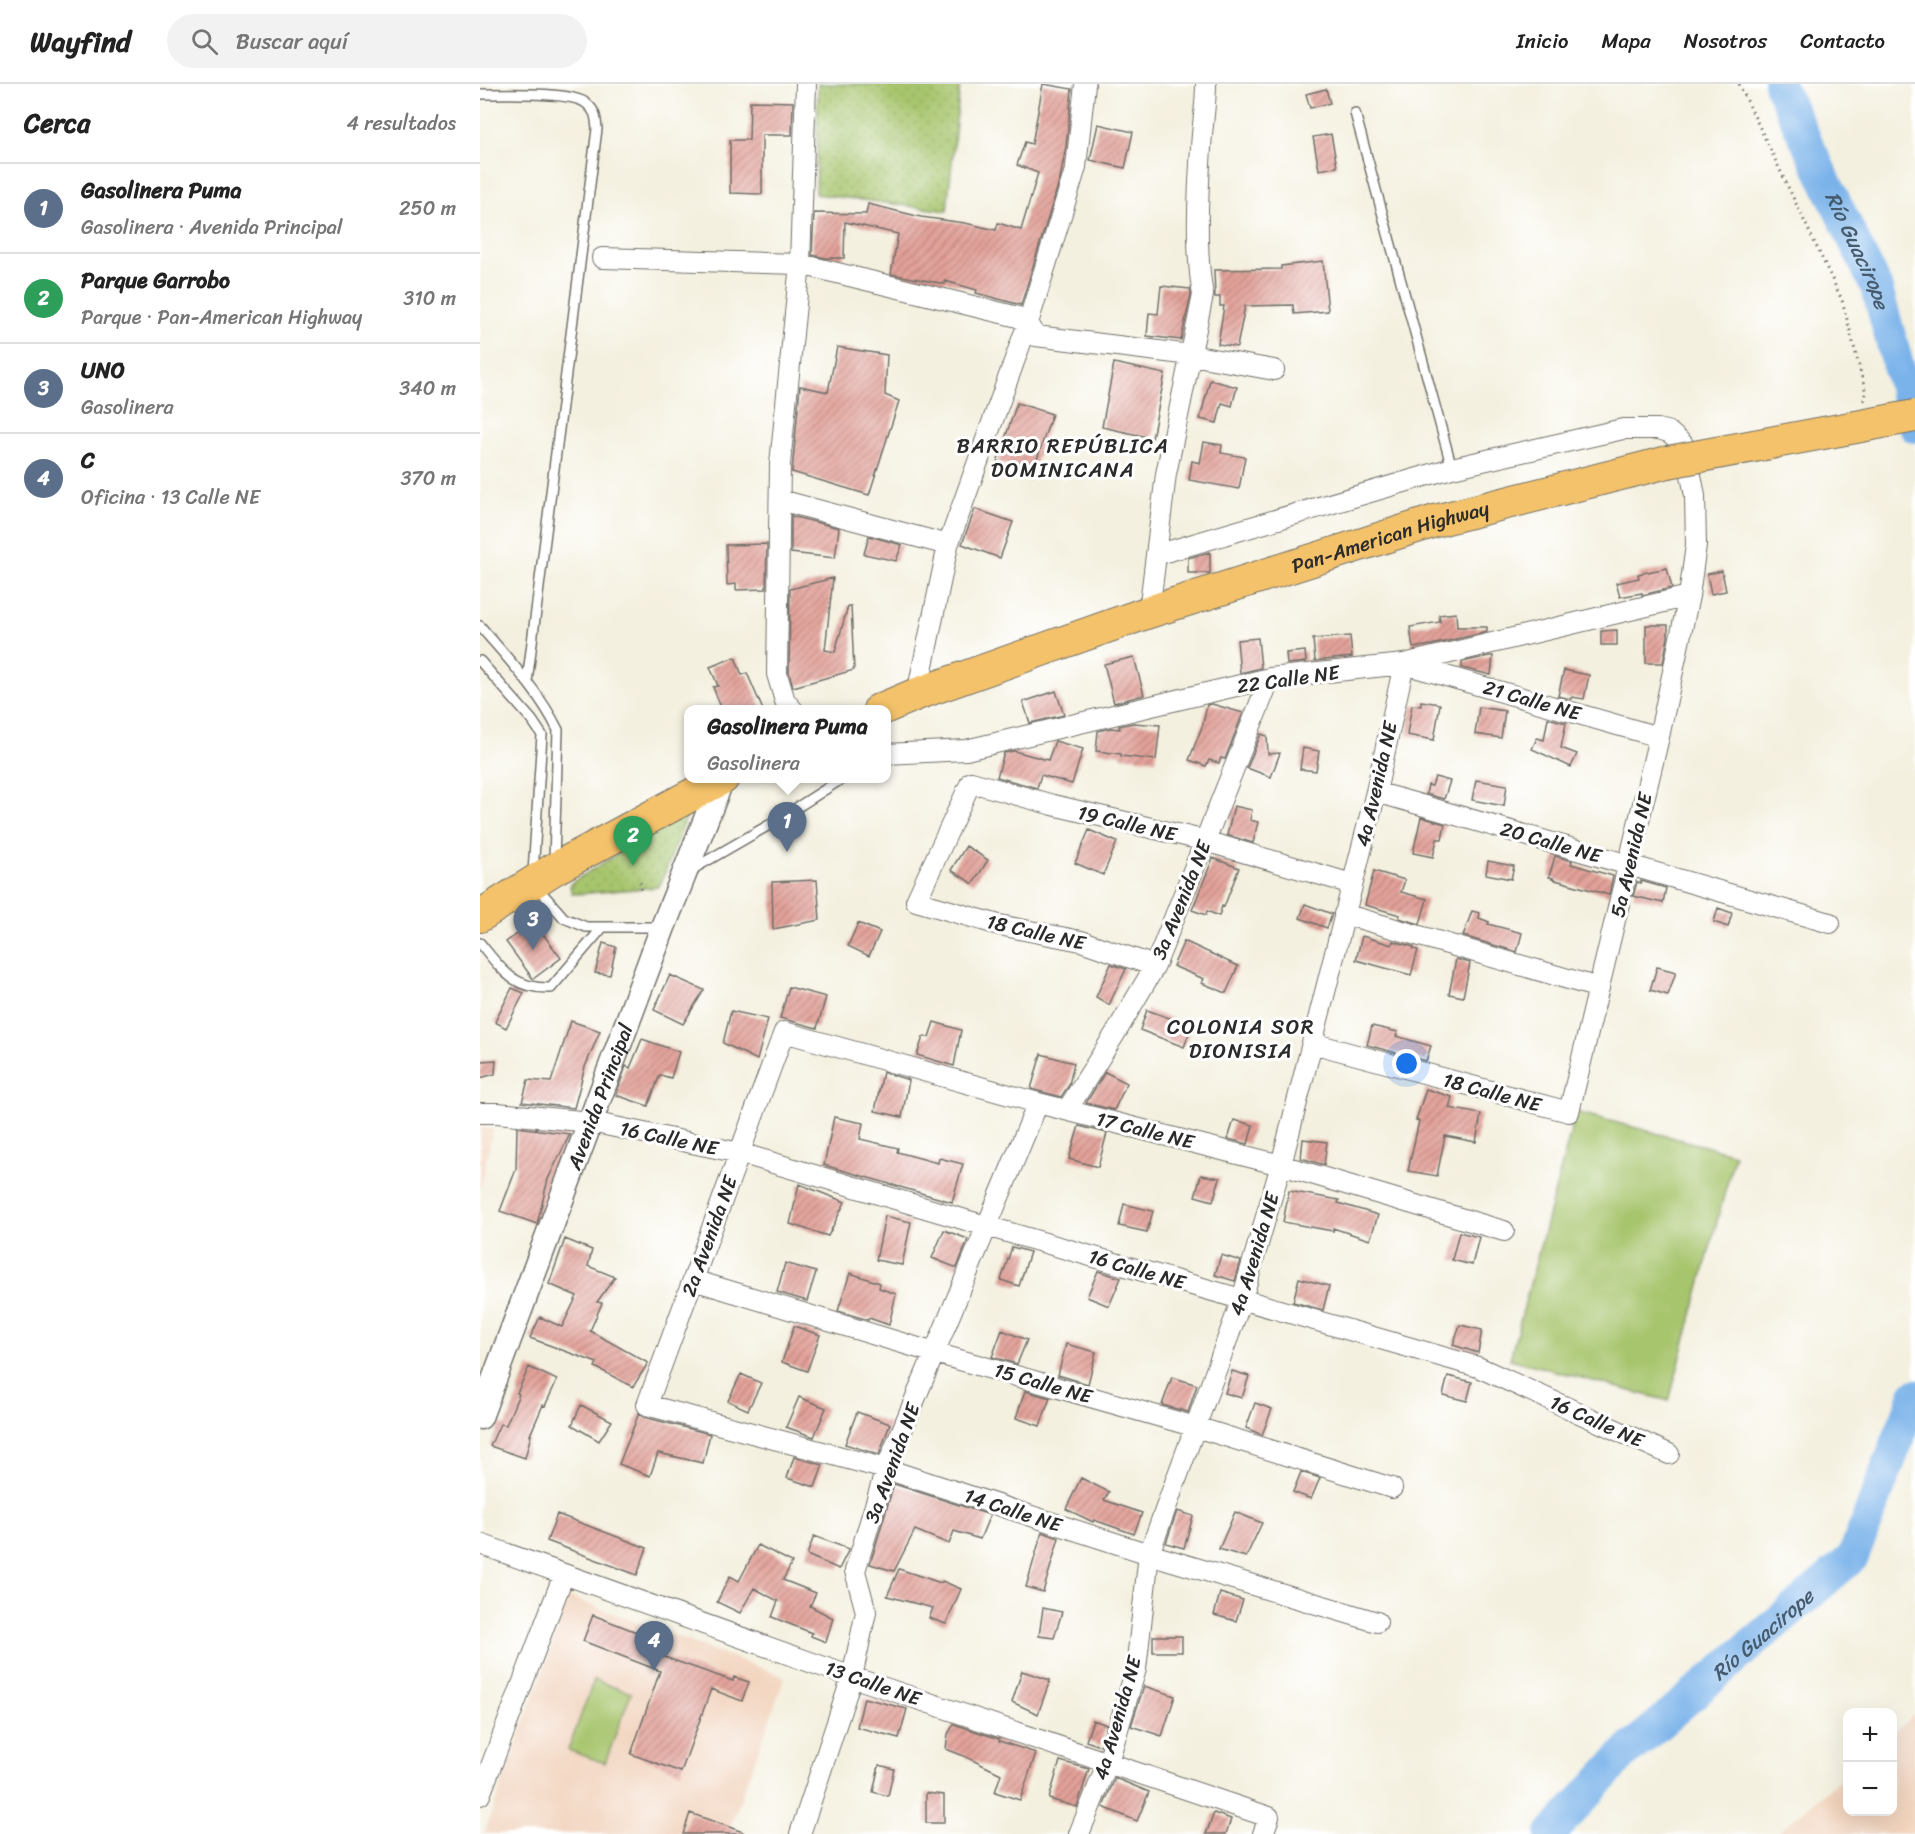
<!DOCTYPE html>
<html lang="es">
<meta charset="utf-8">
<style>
:root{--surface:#fff;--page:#f2f2f2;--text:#222;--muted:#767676;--line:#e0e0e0;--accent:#ea580c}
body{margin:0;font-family:Sriracha,sans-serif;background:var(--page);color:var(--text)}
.controls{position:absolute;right:18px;bottom:18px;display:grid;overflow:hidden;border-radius:12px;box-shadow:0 6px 24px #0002}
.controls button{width:54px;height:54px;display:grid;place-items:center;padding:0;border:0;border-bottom:2px solid var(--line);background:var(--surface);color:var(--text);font:30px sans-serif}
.you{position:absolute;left:927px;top:980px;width:21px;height:21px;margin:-15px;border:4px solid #fff;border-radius:50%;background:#1a73e8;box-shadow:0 0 0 9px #1a73e833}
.badge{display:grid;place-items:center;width:39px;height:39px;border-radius:50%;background:var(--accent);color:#fff;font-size:20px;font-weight:700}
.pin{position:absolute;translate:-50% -50px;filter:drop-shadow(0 2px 3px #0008)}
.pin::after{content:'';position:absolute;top:32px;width:21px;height:18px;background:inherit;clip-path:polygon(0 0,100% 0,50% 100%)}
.popup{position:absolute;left:204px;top:621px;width:207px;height:78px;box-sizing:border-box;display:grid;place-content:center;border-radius:12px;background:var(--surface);filter:drop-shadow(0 2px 4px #0005);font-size:20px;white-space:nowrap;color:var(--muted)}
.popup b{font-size:22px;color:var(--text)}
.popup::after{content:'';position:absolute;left:50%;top:100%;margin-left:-12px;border:12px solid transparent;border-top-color:var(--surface)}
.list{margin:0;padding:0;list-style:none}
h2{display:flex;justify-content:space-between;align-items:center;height:78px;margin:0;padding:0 24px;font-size:26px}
h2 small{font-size:20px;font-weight:400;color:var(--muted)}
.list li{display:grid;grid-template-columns:39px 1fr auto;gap:18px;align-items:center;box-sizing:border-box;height:90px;padding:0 24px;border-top:2px solid var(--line)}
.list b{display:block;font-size:22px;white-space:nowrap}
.list p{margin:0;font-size:20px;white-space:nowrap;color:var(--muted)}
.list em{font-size:20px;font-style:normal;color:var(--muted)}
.icon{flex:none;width:33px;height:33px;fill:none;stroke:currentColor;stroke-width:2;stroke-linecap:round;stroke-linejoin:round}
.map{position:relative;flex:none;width:1435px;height:1750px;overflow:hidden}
header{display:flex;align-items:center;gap:36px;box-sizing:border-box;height:84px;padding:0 30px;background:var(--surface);border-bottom:2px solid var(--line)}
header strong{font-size:28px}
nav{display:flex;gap:33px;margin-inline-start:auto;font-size:21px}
.search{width:420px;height:54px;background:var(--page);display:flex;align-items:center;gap:15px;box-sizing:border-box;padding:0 21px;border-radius:33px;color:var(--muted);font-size:22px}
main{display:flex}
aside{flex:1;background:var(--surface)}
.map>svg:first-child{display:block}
</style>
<header>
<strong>Wayfind</strong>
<div class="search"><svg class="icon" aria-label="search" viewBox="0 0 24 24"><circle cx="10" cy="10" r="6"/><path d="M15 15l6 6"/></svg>Buscar aquí</div>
<nav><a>Inicio</a><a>Mapa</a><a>Nosotros</a><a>Contacto</a></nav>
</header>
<main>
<aside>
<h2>Cerca<small>4 resultados</small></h2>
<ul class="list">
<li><span class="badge" style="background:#5c6f8a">1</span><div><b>Gasolinera Puma</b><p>Gasolinera · Avenida Principal</p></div><em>250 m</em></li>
<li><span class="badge" style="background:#2e9e5b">2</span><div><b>Parque Garrobo</b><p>Parque · Pan-American Highway</p></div><em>310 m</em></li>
<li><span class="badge" style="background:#5c6f8a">3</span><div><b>UNO</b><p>Gasolinera</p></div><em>340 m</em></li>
<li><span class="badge" style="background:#5c6f8a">4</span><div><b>C</b><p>Oficina · 13 Calle NE</p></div><em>370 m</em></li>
</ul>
</aside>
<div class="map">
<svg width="1435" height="1750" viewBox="0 0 1435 1750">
<defs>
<pattern id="grass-dots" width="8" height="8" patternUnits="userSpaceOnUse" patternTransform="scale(1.5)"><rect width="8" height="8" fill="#a7c56d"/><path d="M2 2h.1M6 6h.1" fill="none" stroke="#90a95f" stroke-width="1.8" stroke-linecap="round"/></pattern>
<pattern id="building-hatch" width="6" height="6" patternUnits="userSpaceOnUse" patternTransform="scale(1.5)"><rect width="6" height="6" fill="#e3a29a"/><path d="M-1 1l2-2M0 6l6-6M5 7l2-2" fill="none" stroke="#b8847e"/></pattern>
</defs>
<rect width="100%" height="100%" fill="#fff"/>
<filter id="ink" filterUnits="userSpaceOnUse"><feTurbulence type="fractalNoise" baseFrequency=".0167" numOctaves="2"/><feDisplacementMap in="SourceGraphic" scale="12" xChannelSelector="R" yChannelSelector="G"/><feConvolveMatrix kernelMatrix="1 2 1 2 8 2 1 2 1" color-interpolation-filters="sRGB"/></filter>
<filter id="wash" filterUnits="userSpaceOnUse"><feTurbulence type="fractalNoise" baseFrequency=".008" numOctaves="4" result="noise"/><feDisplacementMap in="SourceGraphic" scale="24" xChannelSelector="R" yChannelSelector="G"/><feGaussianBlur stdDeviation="1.35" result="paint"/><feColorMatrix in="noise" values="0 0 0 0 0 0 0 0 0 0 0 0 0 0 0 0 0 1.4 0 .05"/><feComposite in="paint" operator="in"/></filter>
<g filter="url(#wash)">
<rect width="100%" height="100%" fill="#f4f0df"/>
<path fill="#f2d4be" d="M0,1044L13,1045L0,1105Z
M89,1513L305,1593L248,1750H4Z
M1435,1630V1750H1297L1367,1689L1368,1728H1412L1413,1650Z"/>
<path fill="url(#grass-dots)" stroke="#69784c" stroke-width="1.5" d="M338,0H480L467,127L336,110Z
M205,727L208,729L182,797L178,803L97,810L92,809L90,802L91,799Z"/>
<path fill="#a7c56d" stroke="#69784c" stroke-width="1.5" d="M1096,1028L1255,1070L1189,1317L1030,1275Z
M114,1596L151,1609L125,1679L88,1666Z"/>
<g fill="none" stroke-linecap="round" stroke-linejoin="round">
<g stroke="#7ab3ea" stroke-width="32">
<path id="s1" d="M1299,0L1397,205L1435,343"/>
<path id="s2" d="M1071,1750L1143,1671L1373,1473L1435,1311"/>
</g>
</g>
<g id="blocks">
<path fill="url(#building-hatch)" d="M563,0L592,5L586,62L580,95L541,221L496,209L497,206L465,197V200L411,190L418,150L365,138L364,174H345L332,171L334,129L386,130L388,120L441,133L485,139L516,146L518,139L541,146L558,89L537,81L545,58L552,60Z
M846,5L850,19L830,24L826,10Z
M270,17L313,18L312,51H282V110L250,109V56H269Z
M618,40L653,48L645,84L610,76Z
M851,50L857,83L839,86L833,53Z
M843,177L848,227L814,230L813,221L765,222L757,263L738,260L744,222H740V213H735L734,186L801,185V182Z
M681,202L710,205L711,211L701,256L667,252L669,229L678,230Z
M357,263L407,271L405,311L419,317L389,411L312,388L320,302L348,308Z
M634,279L685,290L672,354L622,343Z
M730,296L757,303L752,322L742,319L737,339L720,335Z
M537,319L572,330L552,390L517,378Z
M724,358L742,361L741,369L765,373L759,405L709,396L712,377L720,379Z
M495,425L533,438L520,474L482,460Z
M311,432L359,444L355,474L311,469Z
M389,452L422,461L416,477L384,470Z
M287,460L286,505L256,506V500L247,501L246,461Z
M730,468V489H708V474Z
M1187,484L1192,504L1162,511V509L1140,513L1136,499L1159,494L1158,490Z
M1242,487L1246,507L1231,510L1227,490Z
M353,494L345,566L355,568L368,522H371L374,586L313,603L309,588L310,505Z
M976,529L977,543H1007V548L951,561L933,564L930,543L960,538L959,531Z
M1166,541H1188V553L1183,579H1166Z
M1137,546V561H1121V547Z
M870,552L872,573L835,577L833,555Z
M778,554L781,584L760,589L757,556Z
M825,567L826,578L807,580L806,569Z
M1009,572H1013L1011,591L982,584V578Z
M255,573L262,591L267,589L283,626H242L233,603L238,602L230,583Z
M654,573L664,611L634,619L624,580Z
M1084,586L1109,591L1104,615L1092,613L1091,615L1078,612Z
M576,607L584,631L550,639L543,618Z
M941,617L960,620L954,656L927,651L932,621L941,622Z
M732,620L763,629L745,675L741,674L739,679L729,676L726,682L709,676L723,640L727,621Z
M999,623L1025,627L1021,654L995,650Z
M1068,634L1086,639L1081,664L1097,670L1091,683L1052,665L1057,654L1064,656Z
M653,639L680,641L676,676L641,672V670L616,667L618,647L630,644L640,645L639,642Z
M781,650L787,652L788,670L800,669L791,693L767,684Z
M575,657L603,665L592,700L561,691L557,704L517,693L524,669L534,667L568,676Z
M823,664L839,667L836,687L820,685Z
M955,693L970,697L964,715L946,710L948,701L952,702Z
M996,696L1027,701L1024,722L992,716Z
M754,722L772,726L770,736L778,738L773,759L747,751Z
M941,733L965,740L962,755H957L953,773L933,769Z
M609,746L637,758L623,791L595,779Z
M486,762L508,776L493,800L471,786Z
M1075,772L1092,777L1091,780L1133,792L1129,811L1072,795L1073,794L1069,793Z
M733,774L759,784L744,823L742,822L739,832L727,827L726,831L712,826Z
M1008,777L1034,782L1031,795L1006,790Z
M894,787L925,796L921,808L947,815L940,840L919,834L920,831L885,821Z
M337,796L340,836L293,845L292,798Z
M1161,797L1186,804L1183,819L1153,812L1157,798L1161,799Z
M825,820L852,830L847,844L820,834Z
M1238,824L1252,829L1248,843L1234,838Z
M992,827L1000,829L999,834L1009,838L1008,840L1042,849L1037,868L983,852Z
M54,838L81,874L53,895L26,858Z
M378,839L400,848L389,872L368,862Z
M882,852L912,861L913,857L934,863L933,865L938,866L931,891L876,876Z
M704,857L758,882L746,909L722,899L724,895L693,882Z
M123,859L136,863L130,891L115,889Z
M976,875L990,879L983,913L969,910Z
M631,880L646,885L629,921L616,913Z
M1177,883L1196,888L1188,911L1170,906Z
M190,891L224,906L203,940L174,926Z
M309,903L346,913L337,944L300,934Z
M32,904L44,909L26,944L15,938Z
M667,926L712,942L704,963L660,946Z
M251,927L288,935L277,976L243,959Z
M91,937L120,947L105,983L94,1024L42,1018L48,996L71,998Z
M454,938L481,946L474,982L437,971L443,953H449Z
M892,942L918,948L916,952L951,962L946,977L887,961Z
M162,955L199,968L191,994L180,991L168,1022L136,1011L146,982L150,984Z
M561,970L594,979L589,1001L581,1013L551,1005Z
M16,976L15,990L0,994L1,977Z
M403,988L429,996L422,1033L395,1027Z
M625,988L647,999L634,1026L606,1019Z
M946,1005L972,1013L969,1024L1001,1030L996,1058L965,1052L957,1092L928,1087L939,1037L936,1036Z
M354,1033L383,1039L380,1055L418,1064L417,1068L458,1079L459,1074L483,1080L472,1118L344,1081Z
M754,1036L773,1041L768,1060L748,1055Z
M599,1042L627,1049L618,1083L589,1075Z
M37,1043L90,1050L68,1095L57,1140L20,1127L36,1085Z
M823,1055L847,1058L844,1081L821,1074Z
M721,1091L740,1094L733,1117L715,1112Z
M319,1100L365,1118L348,1152L310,1140Z
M809,1107L859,1116L858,1119L898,1131L890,1156L853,1144V1147L803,1138Z
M644,1120L673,1127L667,1148L639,1142Z
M405,1132L431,1138L422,1181L396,1176Z
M464,1146L488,1155L477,1184L452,1174Z
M979,1148L999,1153L992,1181L972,1176Z
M85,1155L112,1166L108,1182L135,1193L117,1218L122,1219L110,1247L168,1279L153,1303L115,1283L117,1279L50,1254L60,1233L82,1243L97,1212L69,1200Z
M532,1163L550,1168L539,1202L521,1196Z
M741,1171L761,1177L755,1197L735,1191Z
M305,1179L336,1188L327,1217L297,1208Z
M618,1187L641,1194L629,1222L607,1213Z
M370,1189L400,1199L399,1204L416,1210L409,1241L389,1234L388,1236L358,1227Z
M819,1194L849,1202L843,1226L813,1218Z
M980,1241L1002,1246L998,1269L973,1261Z
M314,1242L340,1251L327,1287L302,1278Z
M522,1246L547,1256L537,1280L512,1273Z
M586,1260L616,1268L608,1300L578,1291Z
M49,1283L77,1296L65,1322L63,1321L50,1351H51L45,1374L10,1362L20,1340L26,1341L39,1310L37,1309Z
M752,1287L769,1292L762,1314L745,1309Z
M261,1290L281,1299L268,1326L248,1317Z
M968,1292L992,1298L987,1317L963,1311Z
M692,1293L717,1301L708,1328L682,1321Z
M545,1307L570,1314L560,1342L536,1334Z
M319,1313L346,1324L334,1353L306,1343Z
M775,1319L792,1325L782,1351L766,1344Z
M101,1321L132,1337L119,1357L92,1341Z
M377,1328L410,1340L399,1371L365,1360Z
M159,1329L164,1333L230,1350L223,1379L178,1369L170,1392L139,1380Z
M314,1373L343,1381L335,1403L307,1394Z
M821,1388L840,1394L831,1415L813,1408Z
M601,1394L629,1408L624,1416L662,1429L654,1450L614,1436L613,1438L586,1425Z
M414,1400L510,1431L500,1455L474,1447L469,1460L435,1446L414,1487L390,1480Z
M697,1427L713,1432L704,1464L686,1459Z
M755,1428L782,1439L766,1473L739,1465Z
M77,1430L167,1464L157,1491L67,1457Z
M562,1448L579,1454L563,1508L546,1503Z
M334,1452L369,1465L359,1485L327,1471Z
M278,1461L312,1478L303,1496L336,1509L330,1522L353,1534L346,1558L331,1552L332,1549L292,1533L298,1517L274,1504L260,1529L237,1518L250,1492L259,1497Z
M419,1485L461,1499L462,1497L481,1505L466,1540L449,1534L453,1524L407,1512Z
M740,1509L763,1516L756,1537L734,1531Z
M563,1524L582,1528L574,1554L559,1552Z
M113,1531L172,1554L167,1567L253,1597L254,1593L269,1598L262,1617L231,1605L201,1688L151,1670L180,1587L103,1557Z
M673,1552H702V1568H673Z
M542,1587L570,1596L558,1630L532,1618Z
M664,1602L695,1612L682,1652L651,1642Z
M384,1614L427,1625L419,1654L377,1643Z
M613,1636L627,1641L620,1662L606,1657Z
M474,1640L519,1655V1657L556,1669L540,1716L515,1708L521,1690L484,1672L466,1665L468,1650Z
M580,1677L609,1685L597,1723L569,1715Z
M399,1681L414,1685L408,1712L393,1708Z
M635,1694L669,1708L657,1737L623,1723Z
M446,1709L464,1711V1739H446Z
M210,1729L263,1748V1750H203Z
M734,1729L751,1735L746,1750H726Z"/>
</g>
</g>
<g filter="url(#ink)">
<use href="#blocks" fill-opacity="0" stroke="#71706a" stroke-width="1.5"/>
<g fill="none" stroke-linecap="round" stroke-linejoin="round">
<g stroke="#71706a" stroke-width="12">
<path id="service" d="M0,10C21,10 94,7 107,20C116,27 116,35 117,45L47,598
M875,29L972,384
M0,542C28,575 59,607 78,646L74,777
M0,577L52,636L62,651L53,789
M211,786L296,737L363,694
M55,801L84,834L106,843H181
M0,859C22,886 33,905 71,904L123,843"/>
</g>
<g stroke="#71706a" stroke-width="22">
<path id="minor" d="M122,174L320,180L538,233L548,239L556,252L711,271L794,286
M300,416L468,461
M676,471L972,384L1143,345H1178L1189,348L1203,360L1207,370L1215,412L1216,461L1209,512L1179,653L1089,1028L832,959
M669,528L686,390L723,211C715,168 718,109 721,64C722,43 726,21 726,0
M437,610L468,461L548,239L596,83L605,0
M313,626L305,617L297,590L300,380L320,180L326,0
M406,670L486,666L790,594L924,580L1209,512
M491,698L573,721L718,755L872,800
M491,698L436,817L519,841L601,857L675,882
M896,708L1350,839
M864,830L1119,904
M587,1026L638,945L675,882L790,594
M0,1029H17L111,1038L260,1069L506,1142L998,1283L1189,1370
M213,1196L455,1269L716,1343L912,1404
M0,1460L372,1593L789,1733L783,1750
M897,1538L669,1470L406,1385L167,1321L304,948L558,1019L801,1081L1024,1147
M0,1711L84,1490
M320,1750L372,1593L386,1528L375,1487L406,1385L558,1019
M599,1750L628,1678L656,1585L669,1470L762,1215L801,1081L896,708L924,580L1179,653"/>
</g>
<g stroke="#71706a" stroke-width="27">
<g id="tertiary">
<path id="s3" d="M0,1333L183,843L242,695"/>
</g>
</g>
<g stroke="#71706a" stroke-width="34">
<g id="trunk">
<path id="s4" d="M399,626L437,610L669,528L955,437L1188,378"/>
<path d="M0,832L74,785L243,694"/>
</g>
</g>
<path stroke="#71706a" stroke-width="3" stroke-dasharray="1.5 4.5" stroke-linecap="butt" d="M1259,0L1362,216L1386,309L1384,317
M160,798L161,807"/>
<use href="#service" stroke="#fff" stroke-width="9"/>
<use href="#minor" stroke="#fff" stroke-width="20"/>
<use href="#tertiary" stroke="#fff" stroke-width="24"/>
<use href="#trunk" stroke="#f4c26a" stroke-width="32"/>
<g stroke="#71706a" stroke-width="34" stroke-linecap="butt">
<path id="trunk-bridge" d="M1188,378L1435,332"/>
</g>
<use href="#trunk-bridge" stroke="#f4c26a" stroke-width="32"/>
</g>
</g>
<g text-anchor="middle" stroke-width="6" stroke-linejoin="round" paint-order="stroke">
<g font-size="20" fill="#2b2b2b" stroke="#fff">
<text dy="7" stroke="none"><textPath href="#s4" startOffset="540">Pan-American Highway</textPath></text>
<text transform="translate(808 595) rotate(-8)" y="7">22 Calle NE</text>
<text transform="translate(1052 616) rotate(16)" y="7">21 Calle NE</text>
<text transform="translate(896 700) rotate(-77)" y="7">4a Avenida NE</text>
<text transform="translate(647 739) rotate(13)" y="7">19 Calle NE</text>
<text transform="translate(1071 758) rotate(16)" y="7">20 Calle NE</text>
<text transform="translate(1151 771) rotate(-77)" y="7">5a Avenida NE</text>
<text transform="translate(701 816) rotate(-68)" y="7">3a Avenida NE</text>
<text transform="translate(556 848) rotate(13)" y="7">18 Calle NE</text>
<text transform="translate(1012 1008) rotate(15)" y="7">18 Calle NE</text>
<text dy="7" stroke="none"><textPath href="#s3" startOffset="342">Avenida Principal</textPath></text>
<text transform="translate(665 1046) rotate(14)" y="7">17 Calle NE</text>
<text transform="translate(189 1054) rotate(12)" y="7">16 Calle NE</text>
<text transform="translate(229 1152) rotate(-70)" y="7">2a Avenida NE</text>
<text transform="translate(774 1170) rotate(-73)" y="7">4a Avenida NE</text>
<text transform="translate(657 1185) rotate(16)" y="7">16 Calle NE</text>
<text transform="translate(563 1299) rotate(16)" y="7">15 Calle NE</text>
<text transform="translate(1117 1337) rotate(24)" y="7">16 Calle NE</text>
<text transform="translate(412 1379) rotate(-70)" y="7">3a Avenida NE</text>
<text transform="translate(533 1426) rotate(18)" y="7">14 Calle NE</text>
<text transform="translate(393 1599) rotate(19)" y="7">13 Calle NE</text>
<text transform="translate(637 1634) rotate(-74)" y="7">4a Avenida NE</text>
</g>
<g font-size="21" font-style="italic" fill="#475b6e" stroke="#fff">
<text dy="7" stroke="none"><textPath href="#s1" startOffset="184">Río Guacirope</textPath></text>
<text dy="7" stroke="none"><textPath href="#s2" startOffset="291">Río Guacirope</textPath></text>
</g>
<g font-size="21" letter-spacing="1.5" fill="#2b2b2b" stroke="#fff">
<text x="583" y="369">BARRIO REPÚBLICA<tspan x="583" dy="24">DOMINICANA</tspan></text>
<text x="761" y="950">COLONIA SOR<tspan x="761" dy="24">DIONISIA</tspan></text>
</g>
</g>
</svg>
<div class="controls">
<button>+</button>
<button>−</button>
</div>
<div class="you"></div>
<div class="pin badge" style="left:307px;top:768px;background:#5c6f8a">1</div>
<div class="popup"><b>Gasolinera Puma</b>Gasolinera</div>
<div class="pin badge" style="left:153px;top:782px;background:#2e9e5b">2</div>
<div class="pin badge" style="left:53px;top:866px;background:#5c6f8a">3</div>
<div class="pin badge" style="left:174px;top:1587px;background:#5c6f8a">4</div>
</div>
</main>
